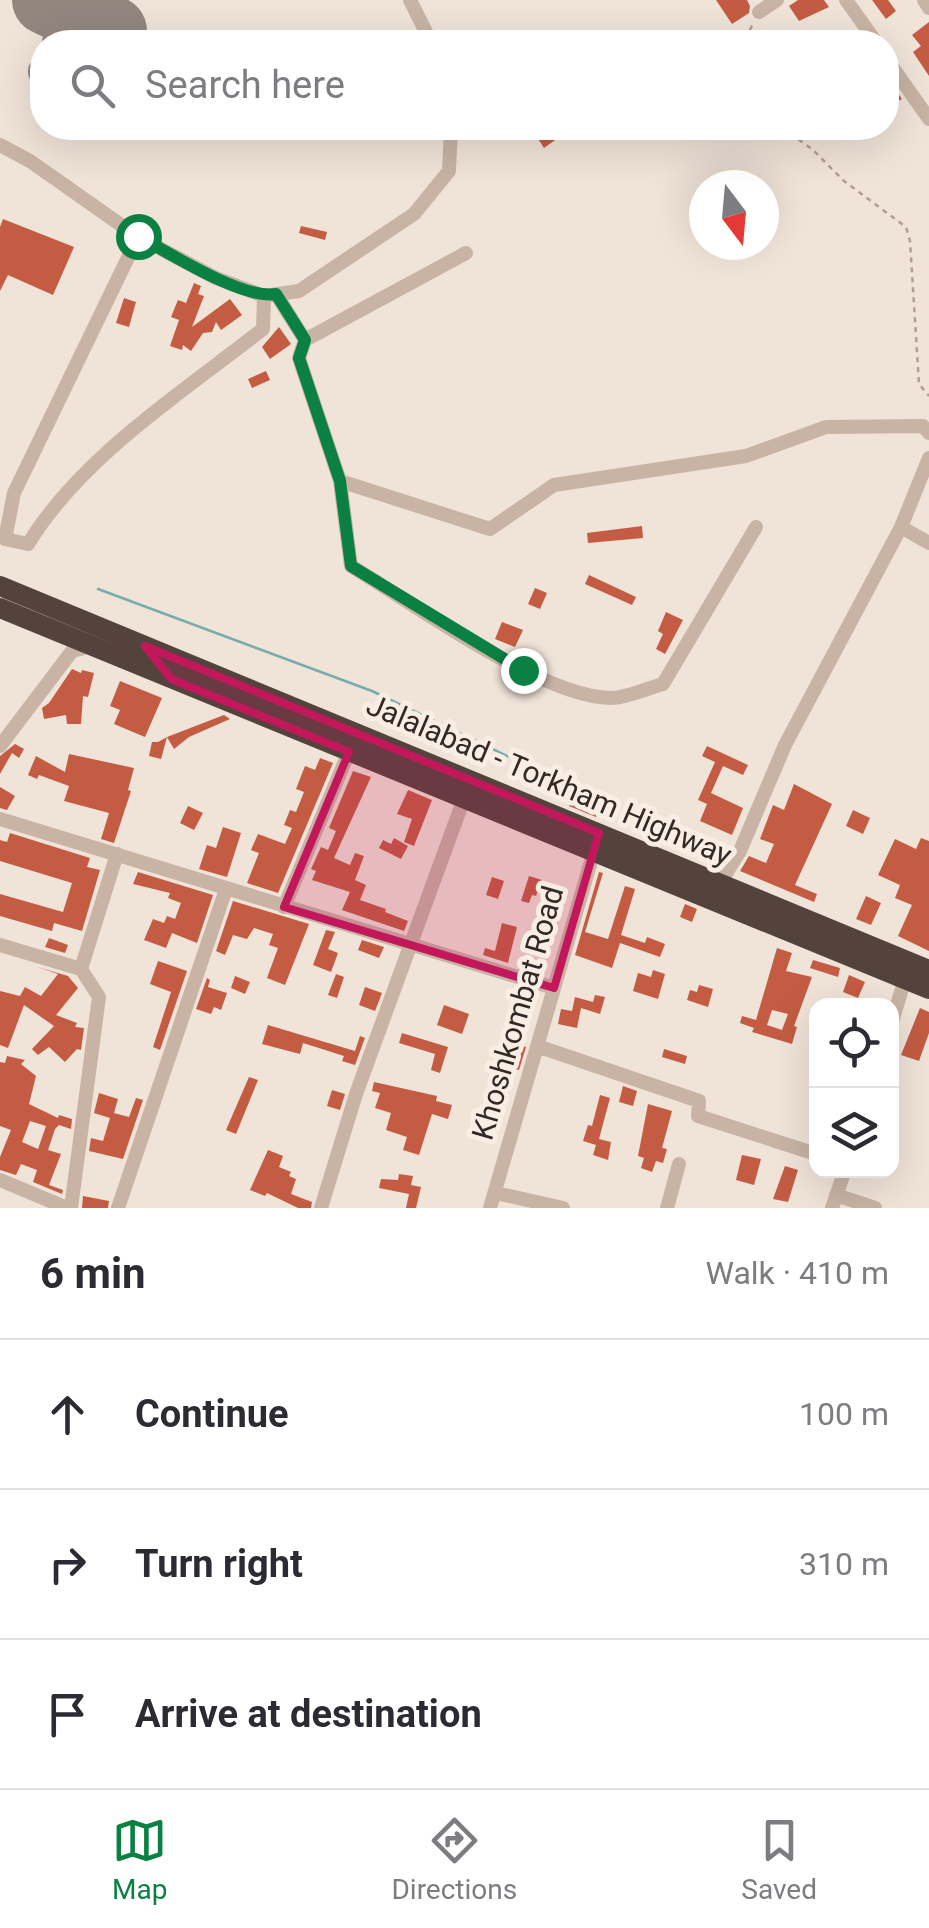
<!DOCTYPE html>
<meta charset="utf-8">
<style>
:root{--surface:#fff;--page:#f2f2f3;--text:#2b2b33;--muted:#7c7c81;--line:#e1e1e2;--accent:#0b8043}
body{margin:0;font-family:Roboto,sans-serif;background:var(--page);color:var(--text)}
.controls{position:absolute;right:30px;bottom:30px;display:grid;overflow:hidden;border-radius:20px;box-shadow:0 10px 40px #0002}
.controls button{width:90px;height:90px;display:grid;place-items:center;padding:0;border:0;border-bottom:2px solid var(--line);background:var(--surface);color:var(--text);font:50px sans-serif}
.compass{position:absolute;left:689px;top:170px;width:90px;height:90px;border-radius:50%;background:var(--surface);box-shadow:0 10px 40px #0002;rotate:164deg}
.stop{position:absolute;width:30px;height:30px;margin:-22px;border:8px solid #0b8043;border-radius:50%;background:#fff}
.stop.end{background:#0b8043;border-color:#fff;box-shadow:0 2px 10px #0008}
.list{margin:0;padding:0;list-style:none}
h2{display:flex;justify-content:space-between;align-items:center;height:130px;margin:0;padding:0 40px;font-size:42px}
h2 small{font-size:32px;font-weight:400;color:var(--muted)}
.list li{display:grid;grid-template-columns:65px 1fr auto;gap:30px;align-items:center;box-sizing:border-box;height:150px;padding:0 40px;border-top:2px solid var(--line)}
.list b{display:block;font-size:38px;white-space:nowrap}
.list em{font-size:32px;font-style:normal;color:var(--muted)}
.icon{flex:none;width:55px;height:55px;fill:none;stroke:currentColor;stroke-width:2;stroke-linecap:round;stroke-linejoin:round}
.map{position:relative;flex:none;width:929px;height:1208px;overflow:hidden}
.search{position:absolute;background:var(--surface);box-shadow:0 10px 40px #0002;left:30px;right:30px;top:30px;height:110px;display:flex;align-items:center;gap:25px;box-sizing:border-box;padding:0 35px;border-radius:40px;color:var(--muted);font-size:38px}
.sheet{height:580px;background:var(--surface)}
nav{display:flex;justify-content:space-around;align-items:center;box-sizing:border-box;height:140px;border-top:2px solid var(--line);background:var(--surface);font-size:28px;color:var(--muted)}
nav a{display:grid;justify-items:center;gap:5px}
nav .on{color:var(--accent)}
.map>svg:first-child{display:block}
</style>
<div class="map">
<svg width="929" height="1208" viewBox="0 0 929 1208">
<rect width="100%" height="100%" fill="#f0e3d8"/>
<g fill="none" stroke-linecap="round" stroke-linejoin="round">
<path stroke="#77acac" stroke-width="2.5" d="M98,589L372,691L617,809"/>
<path stroke="#92867f" stroke-width="28" d="M56,42L71,11
M42,72V71"/>
<path stroke="#92867f" stroke-width="70" d="M47,0L112,31"/>
</g>
<path fill="#c35c43" fill-rule="evenodd" d="M716,0H747L750,6L749,13L732,24Z
M798,0H824L829,7L799,21L789,6Z
M872,0H888L896,11L886,19Z
M929,22V76L913,52L921,46L912,35Z
M892,85L902,99L886,108V89Z
M531,128H572L544,148Z
M3,219L74,247L53,295L8,275L0,291V227Z
M301,226L327,232L325,240L299,233Z
M194,283L201,286L198,294L204,296L192,327L230,299L242,315L221,330L216,322L212,332L203,333L191,351L183,345L182,350L170,346L179,320L171,317L178,300L186,303Z
M124,298L136,302L129,327L116,323Z
M279,327L291,344L270,359L262,347Z
M266,371L270,380L252,388L248,379Z
M642,526L643,538L588,543L587,533Z
M589,575L636,597L632,605L585,584Z
M535,588L547,593L540,609L528,604Z
M666,612L683,620L665,654L656,649L663,634L658,631Z
M502,622L523,630L515,647L495,639Z
M72,669L81,673L82,670L94,673L88,697L83,696L81,724H67L66,715L44,719L42,708L49,703Z
M120,681L162,698L145,737L114,724L120,710L110,706Z
M224,715L230,719L189,737L174,749L167,737Z
M167,737L161,759L149,756L152,742H158Z
M15,744L24,749L19,758L12,753L0,774V756Z
M707,746L748,765L743,775L723,766L711,793L743,808L732,835L700,821L707,804L698,800L715,762L702,756Z
M69,754L134,768L128,790L131,791L114,843L101,839L109,813L64,801L69,786L39,775L37,779L28,775L36,756L65,772Z
M320,758L333,763L278,893L247,883L259,853L251,850L258,834L285,844L292,828L284,825L290,810L296,812L304,792L296,789L305,766L315,770Z
M353,771L371,777L334,858L350,865L355,853L364,856L355,880L366,885L360,900L386,909L385,912L408,921L404,931L342,910L350,892L312,880L316,871L311,869L321,847L328,850L336,831L329,828Z
M794,784L832,804L795,885L817,894L814,902L740,871L749,856L766,863L774,844L760,839L773,805L784,810Z
M0,787L15,796L7,810L0,808Z
M408,790L432,800L414,846L404,842L412,819L397,814Z
M574,795L600,807L596,817L569,806Z
M188,806L203,813L194,830L180,823Z
M853,810L870,818L863,834L846,826Z
M223,827L241,833L227,877L199,869L207,845L216,848Z
M10,833L90,858L87,867L100,870L82,931L54,923L52,931L0,916V894L63,912L72,883L0,861V840L7,842Z
M394,838L408,846L401,859L379,848L383,840L391,844Z
M921,838L929,841V951L898,936L912,905L895,898L900,885L878,875L895,839L916,849Z
M138,872L213,895L197,943L172,933L166,948L144,940L153,919L164,923L167,916L175,919L181,903L168,898L170,893L133,884Z
M599,872L603,873L585,932L608,939L625,886L635,889L621,935L645,943L647,937L665,944L660,957L620,943L612,968L575,955Z
M529,876L542,880L536,896L532,895L529,903L521,901Z
M492,877L504,881L498,899L486,895Z
M866,896L881,903L871,925L856,919Z
M233,901L309,924L285,985L267,978L278,948L269,945L273,934L254,928L247,939L233,935L225,955L216,951Z
M685,904L697,909L692,922L680,917Z
M552,909L561,912L552,940L543,937Z
M502,923L517,927L508,963L483,955L485,948L495,951Z
M326,930L335,932L328,949L338,953L331,972L313,965Z
M49,938L68,945L65,953L45,947Z
M362,940L384,947L379,958L358,950Z
M777,948L792,953L786,971L812,977L794,1026L797,1027L792,1044L752,1032L754,1028L740,1023L742,1016L756,1020ZM772,1010L788,1014L782,1030L767,1025Z
M813,960L840,968L838,977L810,968Z
M158,961L187,971L160,1050L153,1047L171,992L150,984Z
M37,967L68,976L78,988L56,1015L77,1023L75,1027L84,1028L81,1050L77,1049L65,1062L49,1047L38,1055L32,1049L54,1026L24,1005L8,1048L0,1045V991L20,996L25,987L41,996L58,974Z
M653,970L665,974L658,999L633,991L638,973L651,977Z
M336,974L344,977L337,998L328,995Z
M849,975L865,982L858,998L843,992Z
M235,976L250,982L245,994L231,988Z
M207,978L210,980L208,987L227,993L221,1010L214,1007L211,1014L196,1009Z
M699,985L713,989L708,1007L687,1000L690,990L697,992Z
M365,987L382,993L375,1011L359,1005Z
M517,988L535,993L536,1003L519,1005Z
M595,995L605,997L600,1014L581,1008L577,1028L558,1024L561,1009L572,1011L575,997L593,1002Z
M444,1005L469,1014L462,1034L437,1025Z
M920,1008L929,1012V1033L919,1061L901,1055Z
M268,1025L355,1051L360,1036L365,1038L355,1065L342,1061L344,1056L303,1043L300,1054L262,1044Z
M402,1033L448,1047L440,1073L431,1070L435,1054L399,1043Z
M518,1045L526,1047L519,1070L511,1068Z
M664,1049L687,1056L685,1064L662,1057Z
M7,1056L25,1060L21,1064L36,1076L29,1104L58,1118L59,1115L72,1119L71,1129L59,1125L55,1129L48,1150L61,1154L49,1185L63,1190L62,1194L33,1182L37,1170L21,1164L16,1175L0,1170V1157L11,1130L0,1126V1062L5,1063ZM30,1121L46,1126L38,1149L22,1142Z
M249,1077L258,1080L236,1134L226,1130Z
M374,1082L437,1096L436,1101L452,1105L448,1119L432,1114L419,1155L403,1150L407,1137L386,1130L391,1113L375,1108L380,1093L372,1091Z
M623,1086L637,1091L633,1106L619,1102Z
M332,1090L345,1094L340,1110L327,1106Z
M99,1093L118,1099L114,1113L129,1117L136,1098L143,1100L123,1159L89,1151L91,1138L103,1141L110,1118L94,1113Z
M600,1095L610,1098L599,1139L611,1142L608,1160L593,1155L596,1145L583,1141L588,1125L592,1126Z
M648,1104L672,1111L662,1148L667,1149L663,1163L656,1161L652,1172L641,1168L644,1158L638,1156Z
M268,1150L283,1156L279,1167L291,1172L289,1176L296,1179L291,1194L312,1202L311,1208H298L267,1193L265,1196L250,1190Z
M742,1155L761,1159L754,1185L736,1180Z
M785,1166L798,1170L788,1202L773,1199Z
M399,1174L413,1176L411,1185L421,1187L416,1208H406L409,1194L379,1188L381,1179L398,1180Z
M83,1196L109,1201L108,1208H82Z"/>
<g fill="none" stroke-linecap="round" stroke-linejoin="round">
<path stroke="#b39d8e" stroke-width="2.5" stroke-dasharray="5 5" stroke-linecap="butt" d="M748,33L756,42
M734,42L748,33L754,22
M782,128L812,149L844,181L906,227L910,241L919,384L929,396"/>
<path stroke="#c8b3a4" stroke-width="14" d="M410,0L431,42
M846,0L876,42
M924,0L929,8
M759,12L777,0
M886,58L929,119
M0,145L30,161L138,237L216,278L264,296L299,291L414,214L449,171L451,128
M138,237L14,493L5,539L28,544C82,456 183,392 263,329L264,296
M466,253L305,340L299,358L340,481L490,529L554,485L746,456L826,427L923,426L929,433
M276,294L305,340
M340,481L351,566C414,604 541,697 611,698C627,698 648,688 663,684L756,527
M901,527L929,543
M0,746L72,651L91,646
M0,819L554,988
M720,883L740,851L785,745L901,527L929,458
M284,907L351,747
M0,945L81,969
M892,1022L907,972
M537,1046L699,1101L698,1116L816,1154
M0,1180L67,1208
M496,1193L563,1208
M836,1195L875,1208
M71,1208L99,997L81,969L117,854
M118,1208L226,889
M321,1208L356,1094L466,793
M490,1208L596,844
M667,1208L679,1164
M832,1208L845,1170"/>
<path stroke="#54433d" stroke-width="20" d="M0,586L929,970
M0,608L929,989"/>
</g>
<g fill="none" stroke-linecap="round" stroke-linejoin="round">
<path stroke="#0b8043" stroke-width="12" d="M138,236C169,253 243,300 276,294L305,340L299,358L340,481L351,566L523,670"/>
</g>
<path fill="#c2185b" fill-opacity="0.2" stroke="#c2185b" stroke-width="8" stroke-linejoin="round" d="M145,646L599,833L554,988L284,907L349,752L171,679Z"/>
<g text-anchor="middle" stroke-width="10" stroke-linejoin="round" paint-order="stroke">
<g font-size="30" fill="#332926" stroke="#f8eee3">
<text transform="translate(549 780) rotate(23)" y="10">Jalalabad - Torkham Highway</text>
<text transform="translate(518 1013) rotate(-74)" y="10">Khoshkombat Road</text>
</g>
</g>
</svg>
<div class="controls">
<button><svg class="icon" aria-label="locate" viewBox="0 0 24 24"><circle cx="12" cy="12" r="6"/><path d="M12 2v4M12 18v4M2 12h4M18 12h4"/></svg></button>
<button><svg class="icon" aria-label="layers" viewBox="0 0 24 24"><path d="M12 4l9 5-9 5-9-5zM3 14l9 5 9-5"/></svg></button>
</div>
<svg class="compass" viewBox="-18 -18 36 36"><path d="M0-13l5 13h-10z" fill="#e53935"/><path d="M0 13l5-13h-10z" fill="#7c7c81"/></svg>
<div class="stop" style="left:138px;top:236px"></div>
<div class="stop end" style="left:523px;top:670px"></div>
<div class="search"><svg class="icon" aria-label="search" viewBox="0 0 24 24"><circle cx="10" cy="10" r="6"/><path d="M15 15l6 6"/></svg>Search here</div>
</div>
<section class="sheet">
<h2>6 min<small>Walk · 410 m</small></h2>
<ul class="list">
<li><svg class="icon" aria-label="ahead" viewBox="0 0 24 24"><path d="M12 20V5M6 11l6-6 6 6"/></svg><div><b>Continue</b></div><em>100 m</em></li>
<li><svg class="icon" aria-label="right" viewBox="0 0 24 24"><path d="M7 20v-9h11M14 6l5 5-5 5"/></svg><div><b>Turn right</b></div><em>310 m</em></li>
<li><svg class="icon" aria-label="arrive" viewBox="0 0 24 24"><path d="M6 21V4h12l-3 4 3 4H6"/></svg><div><b>Arrive at destination</b></div></li>
</ul>
</section>
<nav>
<a class="on"><svg class="icon" aria-label="map" viewBox="0 0 24 24"><path d="M3 6l6-2 6 2 6-2v14l-6 2-6-2-6 2zM9 4v14M15 6v14"/></svg>Map</a>
<a><svg class="icon" aria-label="directions" viewBox="0 0 24 24"><path d="M12 3l9 9-9 9-9-9zM9 14v-3h6M13 9l2 2-2 2"/></svg>Directions</a>
<a><svg class="icon" aria-label="saved" viewBox="0 0 24 24"><path d="M7 4h10v16l-5-4-5 4z"/></svg>Saved</a>
</nav>
